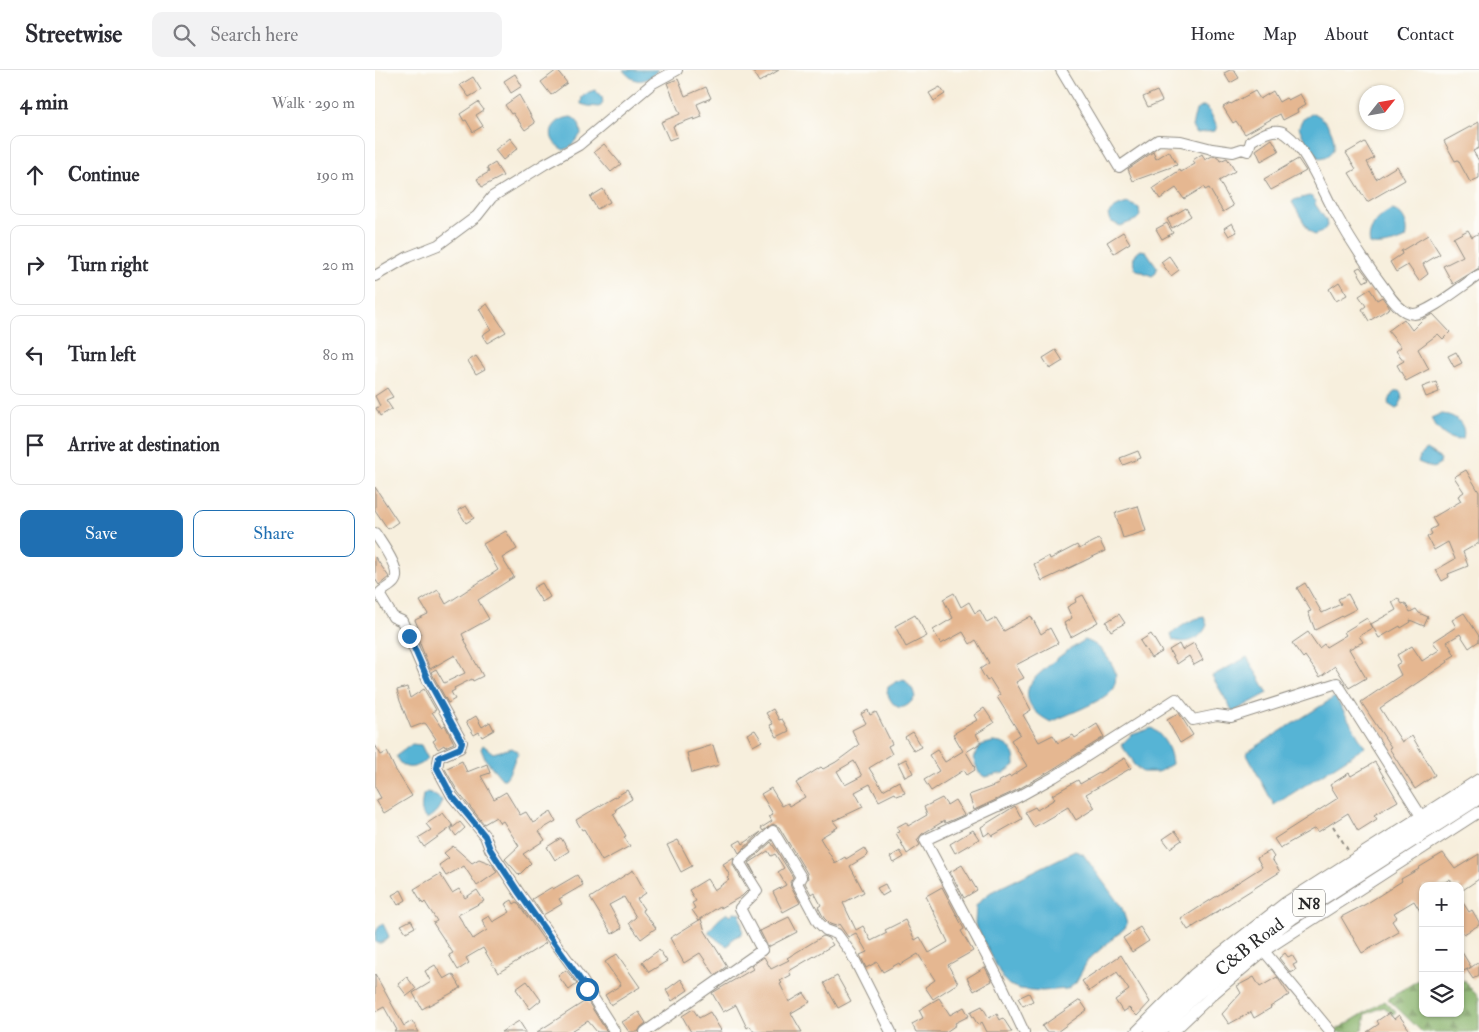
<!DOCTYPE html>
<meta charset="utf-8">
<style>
:root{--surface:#fff;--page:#f2f2f3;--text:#2b2b33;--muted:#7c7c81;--line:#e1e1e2;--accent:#1f6fb2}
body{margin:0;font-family:"IM FELL Double Pica",serif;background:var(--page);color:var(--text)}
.controls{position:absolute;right:15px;bottom:15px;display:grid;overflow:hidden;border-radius:10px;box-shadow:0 1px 4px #0004}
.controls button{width:45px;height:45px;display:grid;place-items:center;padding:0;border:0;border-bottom:1px solid var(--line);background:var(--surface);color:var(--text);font:25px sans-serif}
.compass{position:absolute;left:984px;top:15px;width:45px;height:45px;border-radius:50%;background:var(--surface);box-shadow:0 1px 4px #0004;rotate:59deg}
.stop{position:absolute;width:15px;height:15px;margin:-11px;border:4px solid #1f6fb2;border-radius:50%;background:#fff}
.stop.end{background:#1f6fb2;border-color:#fff;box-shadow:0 1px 5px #0008}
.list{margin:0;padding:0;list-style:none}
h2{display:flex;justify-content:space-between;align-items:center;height:65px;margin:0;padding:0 20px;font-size:21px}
h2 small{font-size:16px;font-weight:400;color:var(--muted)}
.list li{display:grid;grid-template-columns:32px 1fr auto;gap:15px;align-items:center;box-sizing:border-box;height:80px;margin:0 10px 10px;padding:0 10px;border:1px solid var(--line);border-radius:10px}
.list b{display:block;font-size:19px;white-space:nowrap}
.list em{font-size:16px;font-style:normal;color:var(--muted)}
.actions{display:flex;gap:10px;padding:15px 20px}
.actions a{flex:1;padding:11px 0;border:1px solid var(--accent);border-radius:10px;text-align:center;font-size:18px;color:var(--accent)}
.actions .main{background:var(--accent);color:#fff}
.icon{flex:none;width:28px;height:28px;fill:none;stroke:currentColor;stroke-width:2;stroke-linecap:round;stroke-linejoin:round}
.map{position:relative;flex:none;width:1104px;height:962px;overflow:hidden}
header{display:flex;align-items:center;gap:30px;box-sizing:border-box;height:70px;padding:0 25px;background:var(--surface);border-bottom:1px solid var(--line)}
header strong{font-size:24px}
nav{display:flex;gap:28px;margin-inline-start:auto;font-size:18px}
.search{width:350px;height:45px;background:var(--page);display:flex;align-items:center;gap:12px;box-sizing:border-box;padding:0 18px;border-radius:10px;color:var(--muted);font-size:19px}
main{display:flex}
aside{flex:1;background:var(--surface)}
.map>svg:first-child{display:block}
</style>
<header>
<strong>Streetwise</strong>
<div class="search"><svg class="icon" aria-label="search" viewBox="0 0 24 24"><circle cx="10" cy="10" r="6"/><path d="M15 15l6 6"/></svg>Search here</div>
<nav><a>Home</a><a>Map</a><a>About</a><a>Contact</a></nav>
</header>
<main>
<aside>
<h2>4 min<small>Walk · 290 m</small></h2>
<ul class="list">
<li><svg class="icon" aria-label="ahead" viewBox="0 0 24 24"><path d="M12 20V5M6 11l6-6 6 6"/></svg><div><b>Continue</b></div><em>190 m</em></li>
<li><svg class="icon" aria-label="right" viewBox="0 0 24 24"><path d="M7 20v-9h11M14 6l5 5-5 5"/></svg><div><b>Turn right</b></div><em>20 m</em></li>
<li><svg class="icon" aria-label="left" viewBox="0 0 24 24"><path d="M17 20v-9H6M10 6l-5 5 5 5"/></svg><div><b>Turn left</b></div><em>80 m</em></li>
<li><svg class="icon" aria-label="arrive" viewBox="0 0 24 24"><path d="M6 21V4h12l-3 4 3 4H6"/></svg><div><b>Arrive at destination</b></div></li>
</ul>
<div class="actions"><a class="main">Save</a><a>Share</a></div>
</aside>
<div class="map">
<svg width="1104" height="962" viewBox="0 0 1104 962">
<defs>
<pattern id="forest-firs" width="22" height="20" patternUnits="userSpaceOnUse" patternTransform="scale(1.25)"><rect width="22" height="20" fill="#87b26a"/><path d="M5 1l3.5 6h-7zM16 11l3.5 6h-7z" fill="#6f9157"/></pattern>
</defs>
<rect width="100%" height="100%" fill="#fdfcf7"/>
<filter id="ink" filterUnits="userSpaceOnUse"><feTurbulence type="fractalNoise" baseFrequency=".02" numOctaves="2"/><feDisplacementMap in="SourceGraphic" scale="10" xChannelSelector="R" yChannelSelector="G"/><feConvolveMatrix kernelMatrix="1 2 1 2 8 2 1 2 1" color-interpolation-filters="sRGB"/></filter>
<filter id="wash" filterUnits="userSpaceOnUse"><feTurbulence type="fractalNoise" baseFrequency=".0096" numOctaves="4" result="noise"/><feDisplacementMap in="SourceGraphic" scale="20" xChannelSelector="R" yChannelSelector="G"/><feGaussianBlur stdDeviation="1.12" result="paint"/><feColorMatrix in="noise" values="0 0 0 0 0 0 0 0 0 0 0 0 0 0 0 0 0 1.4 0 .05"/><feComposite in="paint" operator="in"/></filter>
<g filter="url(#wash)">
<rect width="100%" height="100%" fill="#f7efdd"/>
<path fill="url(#forest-firs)" stroke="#596e4a" d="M1048,907V943H1085V912L1090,911L1104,928V962H1047L1013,929Z
M1009,931L1021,942L1017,945L1009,937L991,944L988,958L984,962H958Z"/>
<path fill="#57b4d5" stroke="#417080" d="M248,0H284C270,13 260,15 248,0Z
M220,20L227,27L228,33L225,37L213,36L206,34L207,27L214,22Z
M829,36L834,40L842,56L840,61L822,63L817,57L821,40Z
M938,43C956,48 971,85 945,89C934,79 929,70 924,57L927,50Z
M196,47C204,50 205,56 206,64L195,77L189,80C168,70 175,49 196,47Z
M934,126L937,127L941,131L940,134L951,150L952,156L947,162L939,165L934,161L917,132L919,130Z
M753,133L764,138L765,146L761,150L745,156L735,151L733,145C737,138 745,135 753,133Z
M1017,140C1028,142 1035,157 1031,168C1025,172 1002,178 995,174C991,160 1004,145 1017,140Z
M766,180L771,181L782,197L781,203L777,206L760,199C757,190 758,185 766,180Z
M1021,321H1024L1026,323L1027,330L1023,338L1021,339L1013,334L1017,324Z
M1065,344C1080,344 1092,354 1088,369C1075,373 1061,360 1056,348Z
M1051,380L1066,389L1064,395L1058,398L1043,392L1046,384Z
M829,547L832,555C826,569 813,575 798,570L796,564C807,556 815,549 829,547Z
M710,570C723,574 729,582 736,593C742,601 743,614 735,622C724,633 691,645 676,652C659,644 644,628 658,610C662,605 668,601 672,597C684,586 696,578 710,570Z
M872,587L893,623L858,642L837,606Z
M529,609L538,620L540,627C529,643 518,640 512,622L513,617L521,612Z
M960,627L990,677L899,735L871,683Z
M777,658C789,667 796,679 797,694L783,702H767L758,694V691L746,675L756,665Z
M618,672C633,673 640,679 640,695L629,703L610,707L604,703L598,688L606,675Z
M37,674L46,675L53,689C43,698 27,703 21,686Z
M108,675L118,683L137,678L142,681L143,684C137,692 137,702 130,709H127L110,689L106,679Z
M52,722L56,723L67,730C66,737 59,746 51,749C44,743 47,733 48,725Z
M700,781L708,784L747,838L752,854L750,858L713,890L701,912L692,919L667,921L645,919L634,915L628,909L600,854L601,836L607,829L616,822Z
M359,842L366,843C364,851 369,856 367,864L358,868L353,876C345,874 341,867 333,863C338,855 345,847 353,843L356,845Z
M8,854L13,864L14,868L6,873H1C0,865 0,858 8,854Z"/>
<g id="blocks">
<path fill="#e5b791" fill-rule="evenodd" d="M182,0L192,13L176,25L166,12Z
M377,0H404L384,12Z
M855,0H859L864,8L855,13L849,3Z
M140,4L147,16L136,23L129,11Z
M98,7L106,20L94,27L85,15Z
M303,9L310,26L331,17L336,28L322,34L327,47L319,50V48L298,56L302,67L294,70L286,52L305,44L292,13Z
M565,17L570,24L559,31L554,23Z
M782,21L787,31L773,37L768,27Z
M880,21L885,29L898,21L904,32L911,28L913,30L925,24L931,34L922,40L923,42L908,50L905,44L870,64L861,51L858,53L848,37L855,33L856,34Z
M144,25L160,53L150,60L140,46L138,43L136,44L130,35Z
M103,32L109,40L101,45L108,56L98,62L91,50L89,51L85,44Z
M1104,52V78L1098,81L1104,91V108L1095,112L1083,90L1080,91L1069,71Z
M135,68L143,78L128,90L120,80Z
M897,69L904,81L886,91L881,80Z
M990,72L999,88L992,92L1001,109L1022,96L1030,110L992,132L974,103L981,99L971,83Z
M229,74L246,94L236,102L219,82Z
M794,81L802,95L758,111L753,99L778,82L781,89Z
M827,84L830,90L837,86L843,87L845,91L852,88L860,101L844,111L858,136L848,142L834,118L830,120L829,117L809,129L801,118L785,129L778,118L805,100L806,102L820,94L818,90Z
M923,89L931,101L896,120L889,109Z
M120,93L128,106L107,117L102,109L114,102L112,98Z
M228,119L235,132L222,139L215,127Z
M811,138L816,146L797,158L792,149Z
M792,153L798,163L787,169L781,159Z
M857,153L862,162L854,166L849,158Z
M1093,160L1097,167L1104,163V198L1078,214L1068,196L1088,186L1078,168Z
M748,162L755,173L739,183L732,172Z
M1053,165L1065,184L1048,194L1053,204L1044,211L1033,195L1021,202L1015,192L1027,184L1026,181Z
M794,186L804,200L796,206L786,192Z
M985,197L994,209L989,212L981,199Z
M964,212L972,225L961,231L954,219Z
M995,219L1002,230L1007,227L1015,238L994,251L987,239L991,236L984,226Z
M112,234L131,262L112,273L107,265L116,259L104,239Z
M1058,244L1075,262L1068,269L1063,264L1043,279L1054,299L1031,311L1022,295L1029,291L1021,281L1026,277L1013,261L1029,249L1037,260L1048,249Z
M681,280L688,291L675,299L668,288Z
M1081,282L1087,293L1079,297L1073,286Z
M101,286L110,299L101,304L93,291Z
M1061,312L1064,322L1051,327L1047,317Z
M12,318L18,327L11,330L17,339L5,346L1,338L5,336L0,326Z
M763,381L766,388L748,395L745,388Z
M1091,400L1104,422V473L1088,482L1093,496L1073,504L1074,507L1067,511L1061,500L1080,489L1073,472L1059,480L1052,467L1057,464L1055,460L1062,456L1057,448L1086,431L1083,426L1089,422L1079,407Z
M0,417L23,452L13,459L0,440Z
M91,436L99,448L91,453L83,440Z
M763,436L771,461L748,468L740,443Z
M131,461L142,479L127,488L139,507L103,530L114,549L87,564L93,577H92L108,606L98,611L97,609L79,618L80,620L76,622L80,629L73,633L56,602L61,599L69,613L90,603L80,585L55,599L42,566L46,564L40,550L53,544L45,531L63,520L71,534L123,500L108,474Z
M724,469L730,481L667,511L659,494L674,486L675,489L702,475L704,479Z
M0,487L14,507L4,515L0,509Z
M167,513L175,527L167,532L158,518Z
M930,513L947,543L966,534L963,529L973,524L981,539L940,560L933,542L936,541L922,518Z
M579,523L586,537L594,532L600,543L605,540L612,553L621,548L629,561L656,546L666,564L675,558L683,573L641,595L649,608L641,612L656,640L648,645L664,672L678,665L683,673L698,665L700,668L722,654L729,667L675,701L640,721L599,740L594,725L624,714L623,712L634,706L635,707L652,696L636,670L645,664L622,627L625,625L615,609L612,611L605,599L614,593L601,570L595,574L588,562L566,574L558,560L578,548L568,529Z
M708,525L723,552L696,567L689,553L697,548L692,537L701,532L700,529Z
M1023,528L1027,534L1030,533L1035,542L1041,539L1044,543L1053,547L1049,556L1035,550L1036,552L1026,558L1025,556L1004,568L996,554L1021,540L1017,532Z
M1089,543L1104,566V571L1094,578L1085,564L1072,572L1080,585L1072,590L1073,592L1005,638L1027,672L1037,666L1060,705L1040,719L1014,678L1016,677L986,632L1026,605L1021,595L1026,592L1022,585L1037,576L1047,591L1064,580L1058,572L1081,557L1077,550Z
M744,544L750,553L736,561L731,552Z
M540,545L552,566L531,577L520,556Z
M992,548L998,558L984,566L988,572L974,579L991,608L974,618L960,596L945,607L930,586L928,588L917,573L933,562L944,578L949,574L951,577L971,565L969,562Z
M776,564L787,582L776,588L765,571Z
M819,573L828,590L819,595L814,586L802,594L794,580L804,574L807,580Z
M32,617L35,628L49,619L61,640L57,642L67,657L70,655L79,673L70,677L69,675L63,679L58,671L61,669L51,654L49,653L36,658L25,631L22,620Z
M609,638L619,653L601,664L606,673L591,682L600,697L599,698L600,700L592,705L589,700L556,721L549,710L564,701L554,685L562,680L570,692L588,681L578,664L602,650L599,645Z
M398,639L404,650L407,649L414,661L402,667L395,655L398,654L391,643Z
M493,640L495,645L501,642L517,674L513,676L517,684L494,698L508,720L524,711L530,723L522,726L520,723L504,731L495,714L480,722L488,737L458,751L463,757L445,768L460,793L470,787L471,789L489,778L493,785L475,796L489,822L468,833L481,860L488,856L496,871L512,863L510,860L530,850L540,870L545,867L554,883L573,872L551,826L567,817L589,859L586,861L598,881L573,895L583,913L558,929L550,917L560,910L543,884L525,895L524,893L508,902L502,892L491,898L485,885L492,882L481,863L473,867L464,854L461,856L455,854L449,848L443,837L446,835L439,822L436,824L430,813L433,808L432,803L404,757L398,754L388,761L386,758L397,751L394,746L398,744L386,724L396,718L407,736L413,733L415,736L430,727L421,713L446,697L448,699L461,692L484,675L477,660L491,653L486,644ZM479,691L487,706L470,715L462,701Z
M804,643L818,665L805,673L792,650Z
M101,646L107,657L115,652L119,660L107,667L104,662L99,665L91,652Z
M380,660L387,671L378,676L372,664Z
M538,662L547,677L539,681L530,667Z
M0,675L6,685L12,682L20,699L37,726L9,743L1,730L6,728L0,717Z
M338,675L344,695L317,703L312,683Z
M750,688L756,698L711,724L720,738L701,750L693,737L659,757L650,742L660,737L662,740L680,729L677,725L703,710L705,714Z
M531,689L538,703L530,707L523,693Z
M87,691L92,702L112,694L115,703L106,706L119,729L131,722L145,745L151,742L158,753L176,742L181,751L164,761L170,770L148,784L156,793L144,805L130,789L144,776L128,751L125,753L121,747L109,754L83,722L70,699Z
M1000,692L1023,731L999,745L1002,749L983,761L973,743L943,762L940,758L905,778L899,769L963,728L955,715L974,703L976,706Z
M252,720L257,729L241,739L242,742L238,744L251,766L249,767L255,776L227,791L209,759L207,760L201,750Z
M567,728L572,735L580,730L589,745L570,753L569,751L547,764L542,770L545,775L532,784L521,763L524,762L522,757L531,752L533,756L552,745L549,737Z
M640,736L647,749L617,766L615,762L609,766L606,757Z
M68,743L78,756L49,777L43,768L56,760L51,754Z
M85,752L90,758L81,766L76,759Z
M598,760L604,769L580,783L575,774Z
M800,761L807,770L795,778L788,769Z
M386,762L364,783L359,774L366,770L368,774Z
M186,768L194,781L180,790L172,777Z
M303,770L317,796L306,802L292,775Z
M396,772L418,807L415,812L416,816L425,833L408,842L398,822L411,815L403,802L409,798L400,784L396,786L393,781L374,793L382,808L373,793Z
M78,776L97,793L104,789L117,794L122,802L102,816L89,796L71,806L64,795L74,788L69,783Z
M525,781L529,787L519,793L515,787Z
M895,781L899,787L897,789L905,802L813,860L806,849L887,797L882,788Z
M1068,783L1080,799L1104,784V809L1085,822V816H1079L1075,809L1064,816H1048V846L1039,831L1019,843L1022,847L1017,851L1024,862L987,883L966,847L991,834L1027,811L1026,809L1044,799L1043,798Z
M359,787L358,795L373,820L367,826L346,838L345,836L324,850L317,840L320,838L317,833L321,831L314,820L332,809L339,820L354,810L352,808L355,806L348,794Z
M587,795L602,820L589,828L575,802Z
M258,800L271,823L262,829L269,839L267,840L281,858L266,869L254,853L261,847L249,827L234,835L247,858L237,864L215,828Z
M65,804L77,823L84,819L90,828L102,820L109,831L83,845L98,869L112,860L107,850L114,846L118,852L135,842L130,834L137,830L139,834L142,832L171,873L123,903L108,878L91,888L94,893L83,900L74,885L78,883L58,853L62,851L50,832L48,834L39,819Z
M202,805L208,815L184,829L187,834L168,845L157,829L177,817L178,819Z
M510,814L514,822L507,826L502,818Z
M26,820L31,830L23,835L17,825Z
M1085,828L1094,842L1097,840L1104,852V855L1089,864L1085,858Z
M414,847L422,862L393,877L385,861Z
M326,849L330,861L352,896L340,905L325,883L309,893L295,868Z
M36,850L40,857L31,862L26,855Z
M765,857L774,871L757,882L748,868Z
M448,866L453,868L458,875L414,901L416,905L405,911L407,913L405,914L414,932L429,923L435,932L416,943L427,962H379L375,956L372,958L361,935L348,942L337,923L378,899L376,896L389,887L396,899L414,890L412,888Z
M1085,879L1096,897L1085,903Z
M284,880L292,891L274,902L267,892Z
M910,883L913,887L917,885L922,893L918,895L921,900L916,903L904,888Z
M242,884L265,917L236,935L230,925L246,915L230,892Z
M746,885L775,932L762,946L754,938L748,942L740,930L754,920L742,902L714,921L707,911Z
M1104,892V905L1098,909L1092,900Z
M60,895L69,909L78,904L86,918L47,939L38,923L56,912L50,901Z
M610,897L617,911L599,921L592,908Z
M191,900L202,914L194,920L183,906Z
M0,904L29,956L37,951L44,962H19L22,960L9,937L0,942Z
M462,906L476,931L463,938L449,913Z
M32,907L41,919L32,926L23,914Z
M879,907L885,917L902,907L914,925L895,937L896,938L879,948L876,942L854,954L847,944L866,923L862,916Z
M306,909L313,920L297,931L291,920Z
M152,911L166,930L155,939L141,919Z
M654,923L658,931L648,936L643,928Z
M564,928L575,945L589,937L594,946L580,953L581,955L571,962H541L537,954L548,948L544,940Z
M212,930L232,962H222L213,951L195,962H162Z
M705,930L712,940L682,962H671L667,956Z
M607,936L614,948L622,944L625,950L628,948L637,962H612L607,952L603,955L595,942Z
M318,939L324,948L335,942L347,962H316L307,946Z
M264,942L271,953L266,957L263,962H254L247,952Z
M1014,943L1019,949L1024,945L1036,962H992L1004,954L1002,951Z
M144,951L151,962H126Z"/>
</g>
</g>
<g filter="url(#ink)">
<use href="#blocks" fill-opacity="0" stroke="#918d84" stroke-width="1"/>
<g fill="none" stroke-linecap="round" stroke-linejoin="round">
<g stroke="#918d84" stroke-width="12">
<path id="street" d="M686,0L744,97L783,70L806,71L837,79L858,82L867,79L873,81L876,71C886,65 900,56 911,64C931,78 947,119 959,141C974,168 990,193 1009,218C1015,227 1026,244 1039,244C1055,243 1089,214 1104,205
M0,206L33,187L63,175L102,146L117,127L170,94L204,75L278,13L302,0
M0,463C6,473 28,501 19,512C15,517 8,519 4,524L18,547L27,551L53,611L87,672L85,678L64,687L62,698L77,726L110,766L115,779L144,823L205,907L240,962
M889,881L956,962
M270,962L387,880L365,838L382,821L364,792L398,761L426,807L422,813L443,852L451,860L462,864L476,883L516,962
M649,962L626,913L550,770L643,727L679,707L801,629L818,650L842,645L856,647L962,613L1046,746
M761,962L819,904L911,832L1104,709
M798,962L836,926L889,881L1104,742"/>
</g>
<g stroke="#918d84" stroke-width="21">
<g id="highway">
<path id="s1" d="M779,962L819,922L874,876L917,844L1104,724"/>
</g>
</g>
<path stroke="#918d84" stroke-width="2" stroke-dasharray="4 4" stroke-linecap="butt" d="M958,756L973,780"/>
<use href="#street" stroke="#fff" stroke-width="10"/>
<use href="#highway" stroke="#fff" stroke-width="19"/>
</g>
</g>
<g fill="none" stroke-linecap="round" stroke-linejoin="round" filter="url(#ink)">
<path stroke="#1f6fb2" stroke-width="6" d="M34,566L53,610L87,672L85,678L64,687L62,698L77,726L110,766L115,779L144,823L212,919"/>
</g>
<g text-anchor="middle" stroke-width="5" stroke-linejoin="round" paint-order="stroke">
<rect fill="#fdfcf7" stroke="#6a6a68" stroke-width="1" x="918" y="819.5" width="32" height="27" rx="4"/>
<g font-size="16" font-weight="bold" fill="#2b2b2b">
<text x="934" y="839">N8</text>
</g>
<g font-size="18" fill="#2b2b2b" stroke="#fdfcf7">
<text dy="6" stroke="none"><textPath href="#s1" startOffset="128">C&amp;B Road</textPath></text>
</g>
</g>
</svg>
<div class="controls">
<button>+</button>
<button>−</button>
<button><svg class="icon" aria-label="layers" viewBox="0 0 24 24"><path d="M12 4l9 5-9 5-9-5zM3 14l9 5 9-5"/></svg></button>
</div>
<svg class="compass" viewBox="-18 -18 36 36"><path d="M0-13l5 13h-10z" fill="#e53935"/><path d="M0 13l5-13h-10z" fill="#7c7c81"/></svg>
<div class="stop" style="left:212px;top:919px"></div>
<div class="stop end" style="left:34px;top:566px"></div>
</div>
</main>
